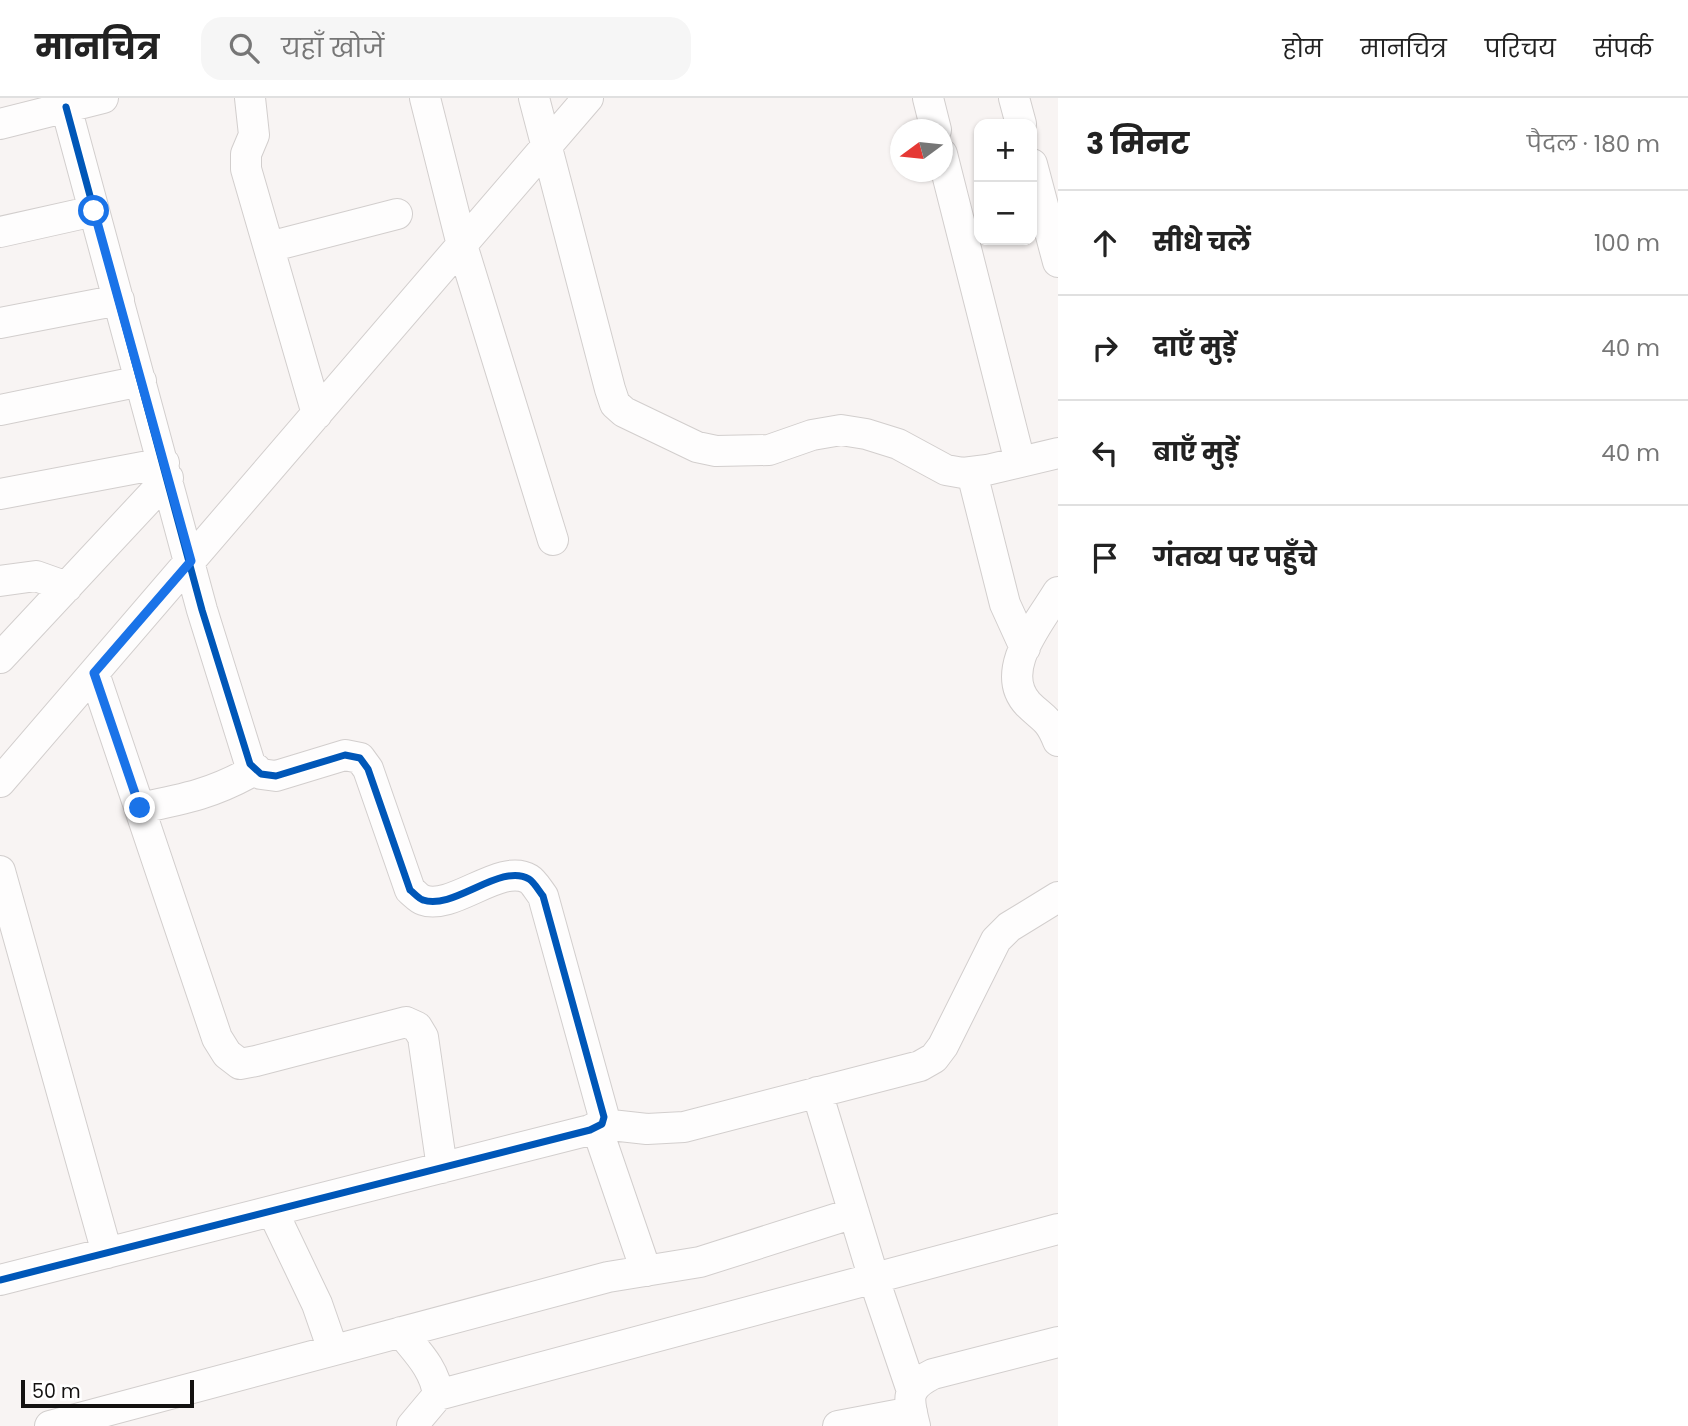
<!DOCTYPE html>
<html lang="hi">
<meta charset="utf-8">
<style>
:root{--surface:#fff;--page:#f6f6f6;--text:#222;--muted:#767676;--line:#e0e0e0}
body{margin:0;font-family:Poppins,"Noto Sans Devanagari",sans-serif;background:var(--page);color:var(--text)}
.controls{position:absolute;right:21px;top:21px;display:grid;overflow:hidden;border-radius:14px;box-shadow:0 2px 5px #0004}
.controls button{width:63px;height:63px;display:grid;place-items:center;padding:0;border:0;border-bottom:2px solid var(--line);background:var(--surface);color:var(--text);font:35px sans-serif}
.compass{position:absolute;left:890px;top:21px;width:63px;height:63px;border-radius:50%;background:var(--surface);box-shadow:0 2px 5px #0004;rotate:255deg}
.scale{position:absolute;left:21px;bottom:18px;width:173px;box-sizing:border-box;padding-left:7px;border:4px solid #131110;border-top:0;font-size:19px;line-height:24px;white-space:nowrap;color:#131110;-webkit-text-stroke:5px #fff;paint-order:stroke}
.stop{position:absolute;width:21px;height:21px;margin:-16px;border:5px solid #1a73e8;border-radius:50%;background:#fff}
.stop.end{background:#1a73e8;border-color:#fff;box-shadow:0 2px 7px #0008}
.list{margin:0;padding:0;list-style:none}
h2{display:flex;justify-content:space-between;align-items:center;height:91px;margin:0;padding:0 28px;font-size:30px}
h2 small{font-size:23px;font-weight:400;color:var(--muted)}
.list li{display:grid;grid-template-columns:46px 1fr auto;gap:21px;align-items:center;box-sizing:border-box;height:105px;padding:0 28px;border-top:2px solid var(--line)}
.list b{display:block;font-size:26px;white-space:nowrap}
.list em{font-size:23px;font-style:normal;color:var(--muted)}
.icon{flex:none;width:38px;height:38px;fill:none;stroke:currentColor;stroke-width:2;stroke-linecap:round;stroke-linejoin:round}
.map{position:relative;flex:none;width:1058px;height:1328px;overflow:hidden}
header{display:flex;align-items:center;gap:42px;box-sizing:border-box;height:98px;padding:0 35px;background:var(--surface);border-bottom:2px solid var(--line)}
header strong{font-size:33px}
nav{display:flex;gap:38px;margin-inline-start:auto;font-size:24px}
.search{width:490px;height:63px;background:var(--page);display:flex;align-items:center;gap:18px;box-sizing:border-box;padding:0 24px;border-radius:21px;color:var(--muted);font-size:26px}
main{display:flex}
aside{flex:1;background:var(--surface)}
.map>svg:first-child{display:block}
</style>
<header>
<strong>मानचित्र</strong>
<div class="search"><svg class="icon" aria-label="search" viewBox="0 0 24 24"><circle cx="10" cy="10" r="6"/><path d="M15 15l6 6"/></svg>यहाँ खोजें</div>
<nav><a>होम</a><a>मानचित्र</a><a>परिचय</a><a>संपर्क</a></nav>
</header>
<main>
<div class="map">
<svg width="1058" height="1328" viewBox="0 0 1058 1328">
<rect width="100%" height="100%" fill="#f8f4f3"/>
<g fill="none" stroke-linecap="round" stroke-linejoin="round">
<g stroke="#d2cecd" stroke-width="32">
<path id="minor" d="M250,0L254,37L246,56V71L317,316
M425,0L462,147L553,442
M534,0L610,291L615,306L624,314L697,349L716,353L769,352L812,337L841,332L866,336L898,346L946,372L963,375L987,372L1058,355
M928,0L936,32
M1014,0L1021,26
M0,26L103,0
M942,56L1020,364
M1032,66L1058,164
M0,134L94,113
M269,149L397,116
M0,225L119,202
M0,312L141,283
M972,375L1005,506L1025,550
M0,396L164,365
M0,483L36,478L67,489
M1058,494C1040,524 997,573 1028,606C1043,621 1049,620 1058,643
M0,560L168,380
M94,575L217,940L227,956L240,966L256,963L406,924L417,929L423,939L442,1070
M0,684L588,0
M140,710C185,701 215,695 256,671
M0,773L107,1155
M817,994L874,1181L912,1293
M602,1026L647,1031L684,1029L920,968L934,960L943,948L996,842L1009,829L1058,799
M597,1030L646,1173
M273,1114L317,1206L333,1252
M0,1182L590,1032L602,1026L604,1019L543,798C539,793 534,784 529,781C501,764 453,813 423,802C419,801 414,795 410,792L368,671L360,660L345,657L276,678L261,676L250,666L202,512L66,9
M401,1234C417,1254 435,1271 438,1297L412,1328
M438,1297L1058,1131
M50,1328L608,1179L700,1164L854,1115
M838,1328L912,1314
M915,1328C908,1300 905,1290 933,1276L1058,1244"/>
</g>
<use href="#minor" stroke="#fefdfd" stroke-width="30"/>
<g stroke="#fff" stroke-width="11">
<path id="cycleway" d="M0,1182L590,1032L602,1026L604,1019L543,798C539,793 534,784 529,781C501,764 453,813 423,802C419,801 414,795 410,792L368,671L360,660L345,657L276,678L261,676L250,666L202,512L66,9"/>
</g>
<use href="#cycleway" stroke="#0057b8" stroke-width="7"/>
</g>
<g fill="none" stroke-linecap="round" stroke-linejoin="round">
<path stroke="#1a73e8" stroke-width="9" d="M94,113L191,463L94,575L140,710"/>
</g>
</svg>
<div class="controls">
<button>+</button>
<button>−</button>
</div>
<svg class="compass" viewBox="-18 -18 36 36"><path d="M0-13l5 13h-10z" fill="#e53935"/><path d="M0 13l5-13h-10z" fill="#767676"/></svg>
<div class="scale">50 m</div>
<div class="stop" style="left:94px;top:113px"></div>
<div class="stop end" style="left:140px;top:710px"></div>
</div>
<aside>
<h2>3 मिनट<small>पैदल · 180 m</small></h2>
<ul class="list">
<li><svg class="icon" aria-label="ahead" viewBox="0 0 24 24"><path d="M12 20V5M6 11l6-6 6 6"/></svg><div><b>सीधे चलें</b></div><em>100 m</em></li>
<li><svg class="icon" aria-label="right" viewBox="0 0 24 24"><path d="M7 20v-9h11M14 6l5 5-5 5"/></svg><div><b>दाएँ मुड़ें</b></div><em>40 m</em></li>
<li><svg class="icon" aria-label="left" viewBox="0 0 24 24"><path d="M17 20v-9H6M10 6l-5 5 5 5"/></svg><div><b>बाएँ मुड़ें</b></div><em>40 m</em></li>
<li><svg class="icon" aria-label="arrive" viewBox="0 0 24 24"><path d="M6 21V4h12l-3 4 3 4H6"/></svg><div><b>गंतव्य पर पहुँचे</b></div></li>
</ul>
</aside>
</main>
